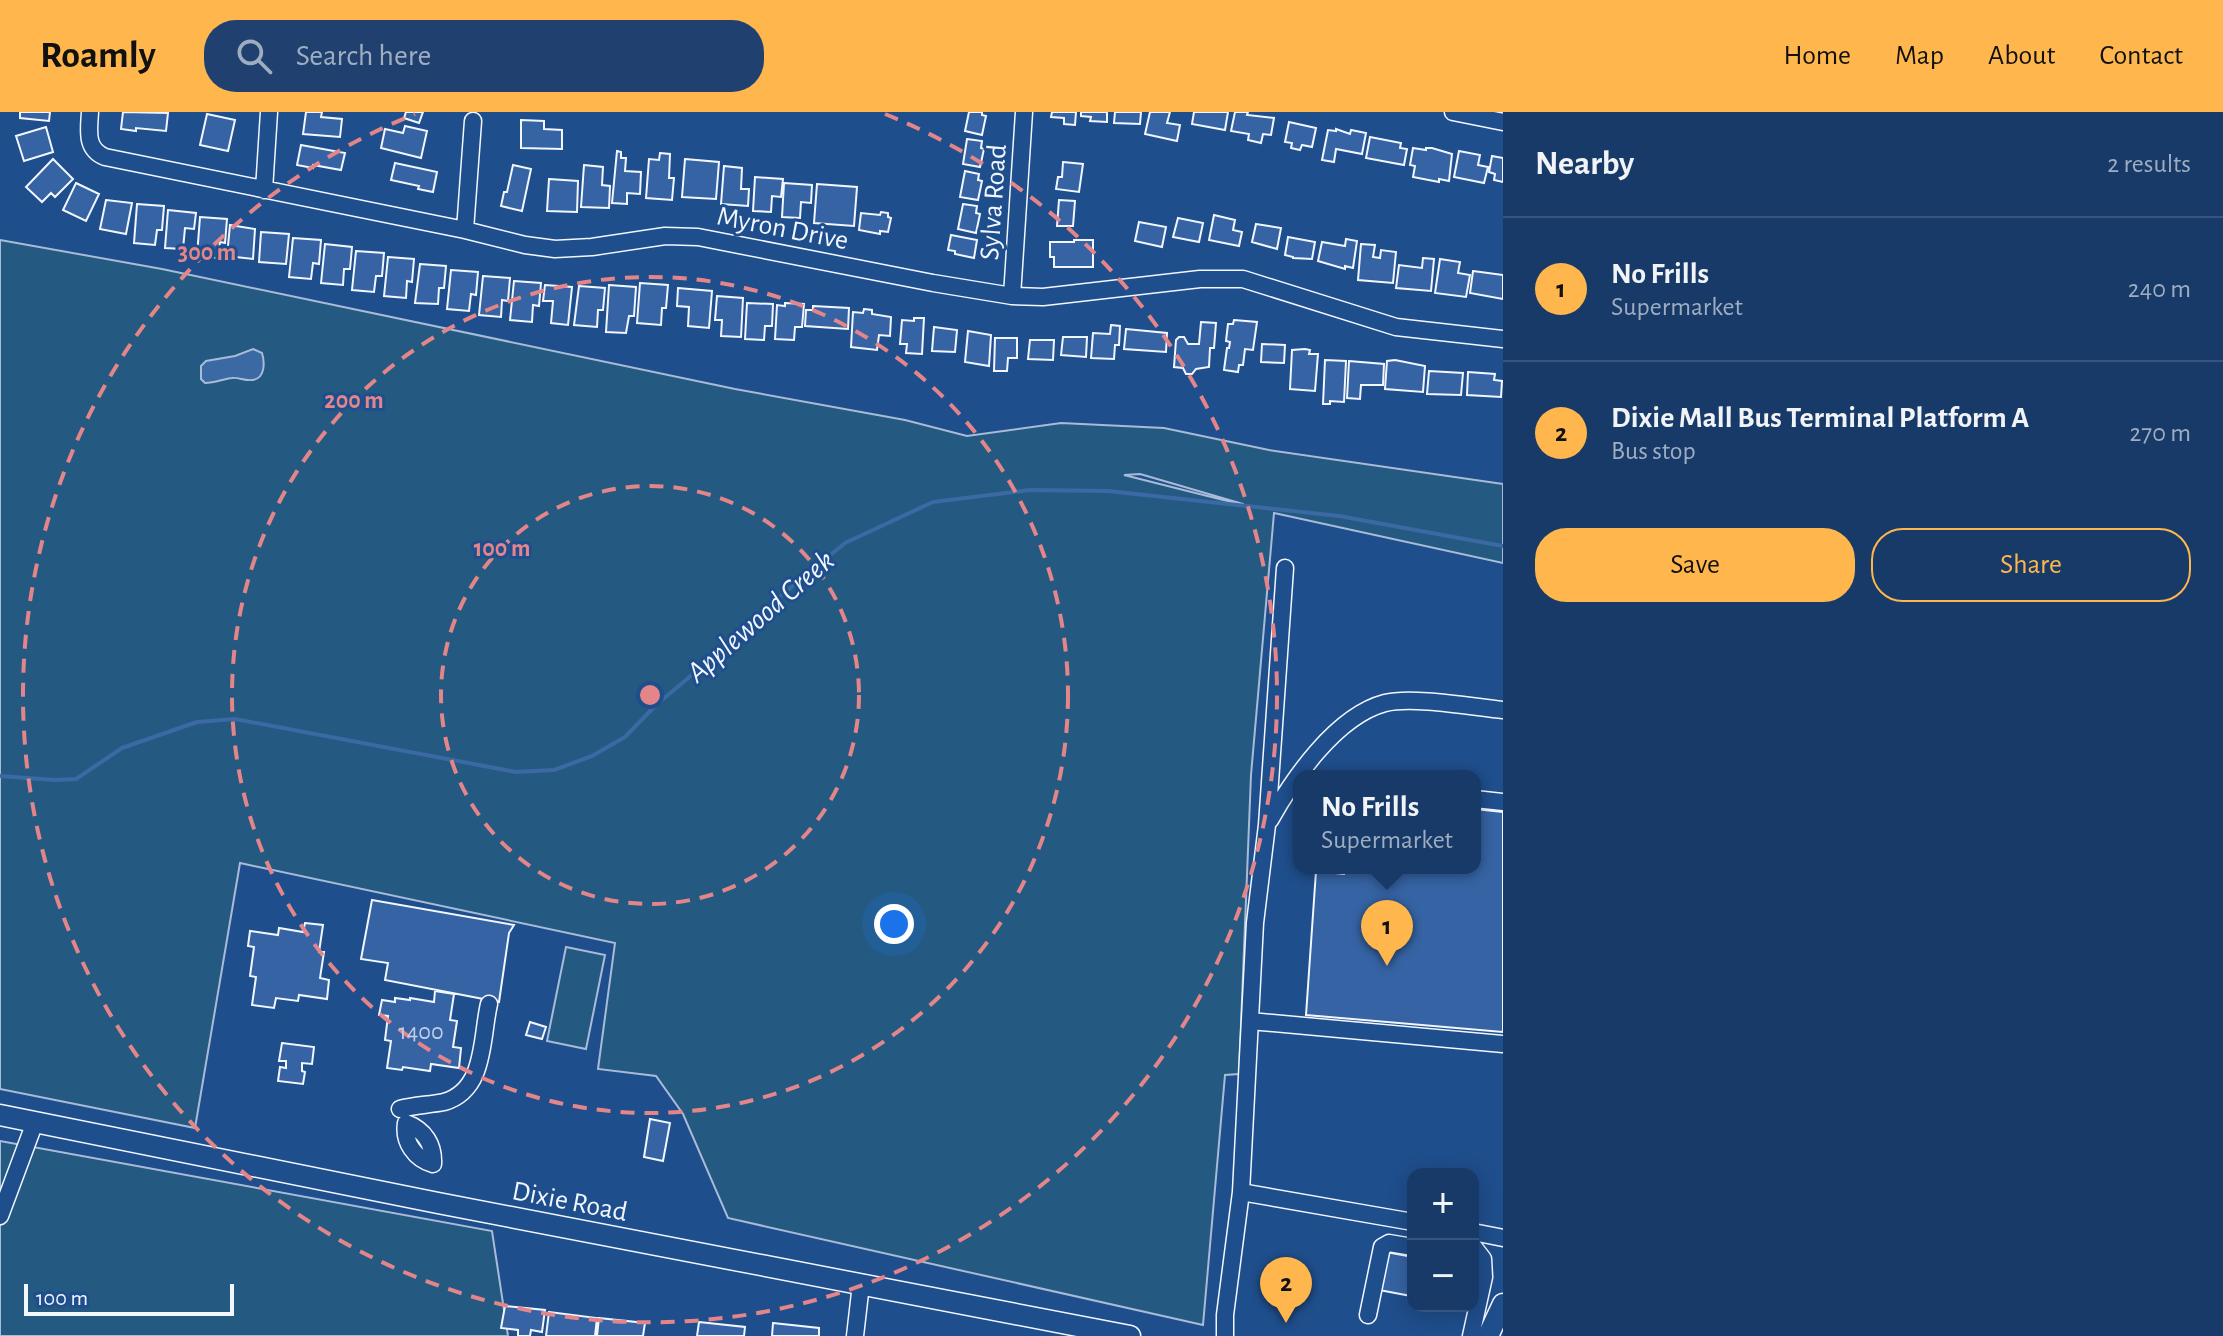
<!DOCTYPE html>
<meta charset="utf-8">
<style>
:root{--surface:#173a69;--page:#20416f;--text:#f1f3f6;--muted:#9eadc0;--line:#36547d;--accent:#ffb74d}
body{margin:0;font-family:"Alegreya Sans",sans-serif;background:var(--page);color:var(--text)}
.controls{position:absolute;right:24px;bottom:24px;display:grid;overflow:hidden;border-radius:16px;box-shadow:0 4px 20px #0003}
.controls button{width:72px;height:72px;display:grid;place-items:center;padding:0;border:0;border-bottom:2px solid var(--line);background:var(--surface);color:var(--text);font:40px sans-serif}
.scale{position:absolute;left:24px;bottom:20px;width:210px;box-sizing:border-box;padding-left:8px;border:4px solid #f2f6ff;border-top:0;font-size:22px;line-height:28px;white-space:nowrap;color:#f2f6ff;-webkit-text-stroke:6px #1f4e8c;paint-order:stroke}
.you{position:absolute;left:894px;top:812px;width:28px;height:28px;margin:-20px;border:6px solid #fff;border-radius:50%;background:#1a73e8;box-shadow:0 0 0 12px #1a73e833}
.badge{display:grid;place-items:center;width:52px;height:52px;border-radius:50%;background:var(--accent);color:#111;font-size:26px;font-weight:700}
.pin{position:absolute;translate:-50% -66px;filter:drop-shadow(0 2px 4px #0008)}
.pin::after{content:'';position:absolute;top:42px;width:28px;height:24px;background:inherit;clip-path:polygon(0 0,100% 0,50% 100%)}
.popup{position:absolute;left:1293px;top:658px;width:188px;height:104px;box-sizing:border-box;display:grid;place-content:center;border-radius:16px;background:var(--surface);filter:drop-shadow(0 2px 6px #0005);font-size:26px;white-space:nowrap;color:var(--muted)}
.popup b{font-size:30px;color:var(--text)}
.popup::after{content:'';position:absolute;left:50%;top:100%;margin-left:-16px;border:16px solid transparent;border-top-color:var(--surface)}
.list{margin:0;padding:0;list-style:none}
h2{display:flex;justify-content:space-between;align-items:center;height:104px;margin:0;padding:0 32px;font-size:34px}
h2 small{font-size:26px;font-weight:400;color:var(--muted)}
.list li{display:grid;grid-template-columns:52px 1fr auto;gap:24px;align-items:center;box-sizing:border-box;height:144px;padding:0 32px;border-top:2px solid var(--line)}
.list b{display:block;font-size:30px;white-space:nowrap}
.list p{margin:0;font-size:26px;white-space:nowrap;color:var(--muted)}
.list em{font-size:26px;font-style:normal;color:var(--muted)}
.actions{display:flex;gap:16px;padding:24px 32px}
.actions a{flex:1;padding:18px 0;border:2px solid var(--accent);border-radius:32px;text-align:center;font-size:28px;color:var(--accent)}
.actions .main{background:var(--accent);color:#111}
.icon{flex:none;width:44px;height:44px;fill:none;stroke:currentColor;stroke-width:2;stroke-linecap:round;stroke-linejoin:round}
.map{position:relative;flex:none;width:1503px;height:1224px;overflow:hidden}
header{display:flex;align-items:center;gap:48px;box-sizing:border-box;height:112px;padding:0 40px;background:var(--accent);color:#111}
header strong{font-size:38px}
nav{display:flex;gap:44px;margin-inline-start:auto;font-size:28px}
.search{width:560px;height:72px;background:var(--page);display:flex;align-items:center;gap:20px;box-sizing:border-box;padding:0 28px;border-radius:32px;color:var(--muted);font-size:30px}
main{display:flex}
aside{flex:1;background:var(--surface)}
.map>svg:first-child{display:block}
</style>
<header>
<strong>Roamly</strong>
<div class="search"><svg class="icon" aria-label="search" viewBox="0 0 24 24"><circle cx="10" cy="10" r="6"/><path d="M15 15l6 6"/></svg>Search here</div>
<nav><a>Home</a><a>Map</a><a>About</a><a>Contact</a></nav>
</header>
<main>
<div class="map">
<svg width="1503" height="1224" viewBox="0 0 1503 1224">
<rect width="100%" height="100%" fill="#1f4e8c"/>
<path fill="#245a82" stroke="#a8bbd7" stroke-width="2" fill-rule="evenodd" d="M0,128L162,157L735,277L905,308L967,324L1061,311L1164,316L1269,338L1503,372V451L1274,401L1251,663L1239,962L1225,963L1203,1213L728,1106L683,1002L656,964L598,957L615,831L240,751L195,1016L0,977ZM1140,362L1243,392V393L1124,363Z
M566,835L605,843L586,937L547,929Z
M0,1029L492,1119L508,1224H0Z"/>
<path fill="#3b69a3" stroke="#a8bbd7" stroke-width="2" d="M253,237L262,241C265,251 265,267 252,268C245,269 238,265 232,266C223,267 215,271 205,271L201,267V254L206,249L235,244Z"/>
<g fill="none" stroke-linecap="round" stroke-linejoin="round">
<path stroke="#3b69a3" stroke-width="4" d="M0,664L55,668L76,667L122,636L197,610L235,607L516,660L554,658L592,644L625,625L656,593L699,557L748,511L845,431L933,390L1030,378L1108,379L1339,404L1503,434"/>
</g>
<path fill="#3563a3" stroke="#f2f6ff" stroke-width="2" d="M20,0H50L49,9L20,6Z
M123,0L168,1L166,19L136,16V19L121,17Z
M306,0H322L321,5L342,7L340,25L303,22Z
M406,0H423L419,11L404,6Z
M969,0H982V3L986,4L982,23L965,19Z
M1052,0H1076L1075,13L1064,12V6L1051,5Z
M1081,0H1107V10L1090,9L1091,5L1081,4Z
M1115,0H1141L1140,12L1114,11Z
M1150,0H1170L1167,11L1180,13L1177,29L1145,22Z
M1194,0H1228L1225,18L1192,12Z
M1235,0H1248L1247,3L1274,6L1271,23L1263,22L1261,31L1248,28L1249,22L1231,19Z
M207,2L235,8L228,39L200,33Z
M521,8L544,9V17L562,18V37L521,36Z
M1289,10L1316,16L1312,35L1302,33L1300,38L1291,36L1292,31L1285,30Z
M405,14L427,19L421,46L381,36L385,17L403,21Z
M46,15L53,40L24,49L16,24Z
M1336,17L1350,22L1351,18L1366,21L1362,42L1336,37L1334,50L1322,48L1328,18L1336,19Z
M1370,25L1401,31L1400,36L1407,37L1404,53L1366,46Z
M967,27L982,29L981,36L984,37L980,55L963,52Z
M301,33L345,41L341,58L313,53V56L297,53Z
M1413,36L1426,38V36H1432L1452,42L1449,69L1439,67V70L1413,65L1415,54L1410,53Z
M617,39L621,40V46H626L625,59L641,60L640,82L627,81V92L612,91Z
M1459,39L1480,43L1478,53L1488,55L1484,71L1454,65Z
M660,41L670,42L669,66H674L672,88L646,86L649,47L659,48Z
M1492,44L1503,46V70L1494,68L1495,62L1489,60Z
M53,47L73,67L55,85L51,81L42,90L26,75Z
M685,47L719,50L716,87L682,85Z
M1063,50L1083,52L1079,80L1056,77L1058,65H1062Z
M395,51L437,60L433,80L418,77L419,74L391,68Z
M513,53L531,57L522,99L501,94L504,80H507Z
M584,53L603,55L602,73L610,74L609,96L581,95Z
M724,54L742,56L741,77H749L748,94L721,92Z
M965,59L979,62L978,68L982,69L978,88L960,85Z
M755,65L783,67L781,85L772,84L771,100L753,99Z
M549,67L578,69L577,100L547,99Z
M76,71L99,82L86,109L63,98Z
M784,71L812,73L811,91L801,90L800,106L782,105Z
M817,72L857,75L854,114L814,111Z
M106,88L132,91L126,122L100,117Z
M1059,88L1075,89L1073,114H1057Z
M137,92L164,94L162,118H157L155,133L134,131Z
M963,92L977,94L976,101L980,102L976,121L958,117Z
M168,98L196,101L194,117L185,116L183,137L165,136Z
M881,100L888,101V105L891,106L888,120L880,119V122L859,118L861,101L880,103Z
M1214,103L1235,108L1233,118L1242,120L1239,134L1209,128Z
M200,105L227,107L225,131L220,130L218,146L197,144Z
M1178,106L1203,111L1199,130L1173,125Z
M1139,110L1166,115L1162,135L1135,129Z
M1256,112L1281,116L1277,137L1252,130Z
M230,113L255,117L253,147L227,144Z
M261,120L289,122L286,152L259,150Z
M951,123L977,128L974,146L955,142V139L948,138Z
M1288,125L1315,130L1312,147L1293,146V145L1285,143Z
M293,126L321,128L319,152L313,151L311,167L289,165Z
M1346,127L1357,129L1353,156L1345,154V157L1318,149L1322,130L1345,134Z
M1074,128H1093V155H1054V145H1050V130H1074Z
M325,132L352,135L350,157H344L343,173L321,171Z
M1361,132L1375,133L1373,145L1380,146L1381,138L1396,140L1393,171L1358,168Z
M356,139L384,141L382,164H376L374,180L352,178Z
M388,145L414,147L412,170L407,169L406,186L384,184Z
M1423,146L1434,147L1431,179L1396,176L1399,153L1422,156Z
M1440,147L1460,150L1458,161L1470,163L1466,185L1435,181Z
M420,152L446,154L444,176H439L438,192L415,191Z
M451,158L478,160L476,183L471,182L469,199L447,197Z
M1473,159L1503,163V187L1470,181Z
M483,164L510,166L508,189L502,188L501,205L479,203Z
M514,169L541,171L539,194L533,193L532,210L510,208Z
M640,171L668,173L666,196H662L661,213L637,211Z
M545,173L572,175L568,213L551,211L553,189H543Z
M609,173L636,175L634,204H629L626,221L606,220Z
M579,174L605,176L603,198H598L597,215L574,213Z
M678,176L712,179L709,216L688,214L689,195L677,194Z
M717,184L743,186L741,225L721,224L722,208H715Z
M747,191L773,192L772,214H765L764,228L745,227Z
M785,191L804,192L802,215H795L794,228L775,227L777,193L785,194Z
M813,194L849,196L848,217L805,214L806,198H813Z
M864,197L872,198V202L891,205L890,224L879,223L877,238L851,235L853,200L863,201Z
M914,206H924L922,242L906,241L907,232H900L902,208L914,209Z
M1234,208L1257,210L1253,238L1245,237L1243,253H1239L1238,260L1224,258L1227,236H1229L1230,230L1226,229L1228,212H1233Z
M1201,210L1216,211L1214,236H1210L1209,255L1196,257L1192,262H1186L1183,256L1174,255L1176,228L1179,225H1184L1188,232H1199Z
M1111,213L1120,214L1119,233H1115L1114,247L1091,246L1093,221L1110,222Z
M934,215L957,218L955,240L932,239Z
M1126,217L1167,221L1166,240L1124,237Z
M968,219L991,223L989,254L965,250Z
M1063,225H1087L1086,245L1061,243Z
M995,226H1017V246H1008L1007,259H994Z
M1030,228H1054L1053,248L1028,247Z
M1262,232L1285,233L1284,251L1261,250Z
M1305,237L1310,238L1309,242H1318L1315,279L1290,277L1292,238Z
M1325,248L1346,249L1344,290L1330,289V292H1323Z
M1395,248L1425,254L1423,280L1385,277L1387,249Z
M1349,249L1384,252L1383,273H1361L1360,287L1347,286Z
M1429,259L1463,261L1461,283L1427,282Z
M1468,260L1495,262L1494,268L1502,269L1501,285L1467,283Z
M1475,697L1503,700V920L1306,903L1316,759L1344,762L1345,756H1475Z
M372,788L514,813L509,821L499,890L385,868L388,851L361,847Z
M305,811L323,813L319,840H324L320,866L329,868L327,887L299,883L298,889L276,886L274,896L252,893L256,865L250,864L254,835L248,834L250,819L278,823L279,816L303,820Z
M435,879L454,882L450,908L457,909L453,935L461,936L459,956L431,952L430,959L403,955L402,958L387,956L391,929L385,928L388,904L379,903L382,888L395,890V886L410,888V886L434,890Z
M530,910L546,915L542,927L526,923Z
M282,931L314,935L312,952L302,951V959L305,960L303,972L278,969L280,955L286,956V949H279Z
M650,1007L670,1011L663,1049L644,1045Z
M1386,1140L1413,1145L1411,1184L1379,1178Z
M505,1194L545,1198L542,1220L531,1218L530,1224H518V1218L501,1216Z
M549,1200L597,1206L595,1224H546Z
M599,1206L645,1211L643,1224H597Z
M699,1210L745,1215L744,1224H697Z
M773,1211L819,1216V1224H772Z"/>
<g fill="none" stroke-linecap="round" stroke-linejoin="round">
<g stroke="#f2f6ff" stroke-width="19">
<path id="minor" d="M90,0C89,18 85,37 105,45L465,118L525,133L555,137L592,135L665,124L698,125L933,171L1012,184L1043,185L1200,167H1243L1396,215L1503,227
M1453,0L1503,10
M264,78L269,0
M465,118L473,9
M1012,184L1024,0
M1475,687L1503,690
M1270,708C1293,667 1336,604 1385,591C1412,584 1473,595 1503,598
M1250,909L1503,932
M400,997C414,993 429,993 444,990C486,978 481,926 489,892
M406,1011C425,1018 434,1033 433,1052C415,1047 403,1030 406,1011Z
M1241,1080L1413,1110
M0,1104L35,1010
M1473,1120L1503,1126
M1368,1203L1382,1135L1389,1131L1413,1135
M855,1224L861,1172
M1225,1224V1203L1241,1080L1255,811L1267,713L1285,456
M1471,1224L1484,1165L1483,1147L1473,1134"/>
</g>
<g stroke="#f2f6ff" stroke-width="23">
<path id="major" d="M0,1003L438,1091L1130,1224
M1488,1224L1503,1192"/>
</g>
<use href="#minor" stroke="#1f4e8c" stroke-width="16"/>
<use href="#major" stroke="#1f4e8c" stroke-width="20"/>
</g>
<g fill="none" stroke="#e38589" stroke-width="4" stroke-dasharray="14 10">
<circle cx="650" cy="583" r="209"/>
<circle cx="650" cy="583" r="418"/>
<path d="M885 2A627 627 0 1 1 415 2"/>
</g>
<g text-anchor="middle" stroke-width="6" stroke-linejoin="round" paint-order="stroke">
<g font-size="24" fill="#c3d1e8">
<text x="421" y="927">1400</text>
</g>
<g font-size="28" fill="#f2f6ff" stroke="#1f4e8c">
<text transform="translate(992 90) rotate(-86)" y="10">Sylva Road</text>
<text transform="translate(783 115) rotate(11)" y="10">Myron Drive</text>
<text transform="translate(570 1088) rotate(11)" y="10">Dixie Road</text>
</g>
<g font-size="30" font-style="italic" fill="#f2f6ff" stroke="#1f4e8c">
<text transform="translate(760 504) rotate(-41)" y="10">Applewood Creek</text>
</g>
</g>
<circle cx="650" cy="583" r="12" fill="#e38589" stroke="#1f4e8c" stroke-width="4"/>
<g font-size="24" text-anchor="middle" font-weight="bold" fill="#e38589" stroke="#1f4e8c" stroke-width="6" stroke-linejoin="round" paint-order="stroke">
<text x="207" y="148">300 m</text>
<text x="354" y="296">200 m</text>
<text x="502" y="444">100 m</text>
</g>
</svg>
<div class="controls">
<button>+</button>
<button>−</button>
</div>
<div class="scale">100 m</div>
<div class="you"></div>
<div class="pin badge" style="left:1387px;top:854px">1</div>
<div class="popup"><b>No Frills</b>Supermarket</div>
<div class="pin badge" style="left:1286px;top:1211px">2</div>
</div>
<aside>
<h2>Nearby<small>2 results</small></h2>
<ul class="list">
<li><span class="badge">1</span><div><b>No Frills</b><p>Supermarket</p></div><em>240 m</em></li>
<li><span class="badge">2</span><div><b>Dixie Mall Bus Terminal Platform A</b><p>Bus stop</p></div><em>270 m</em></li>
</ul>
<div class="actions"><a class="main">Save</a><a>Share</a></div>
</aside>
</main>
